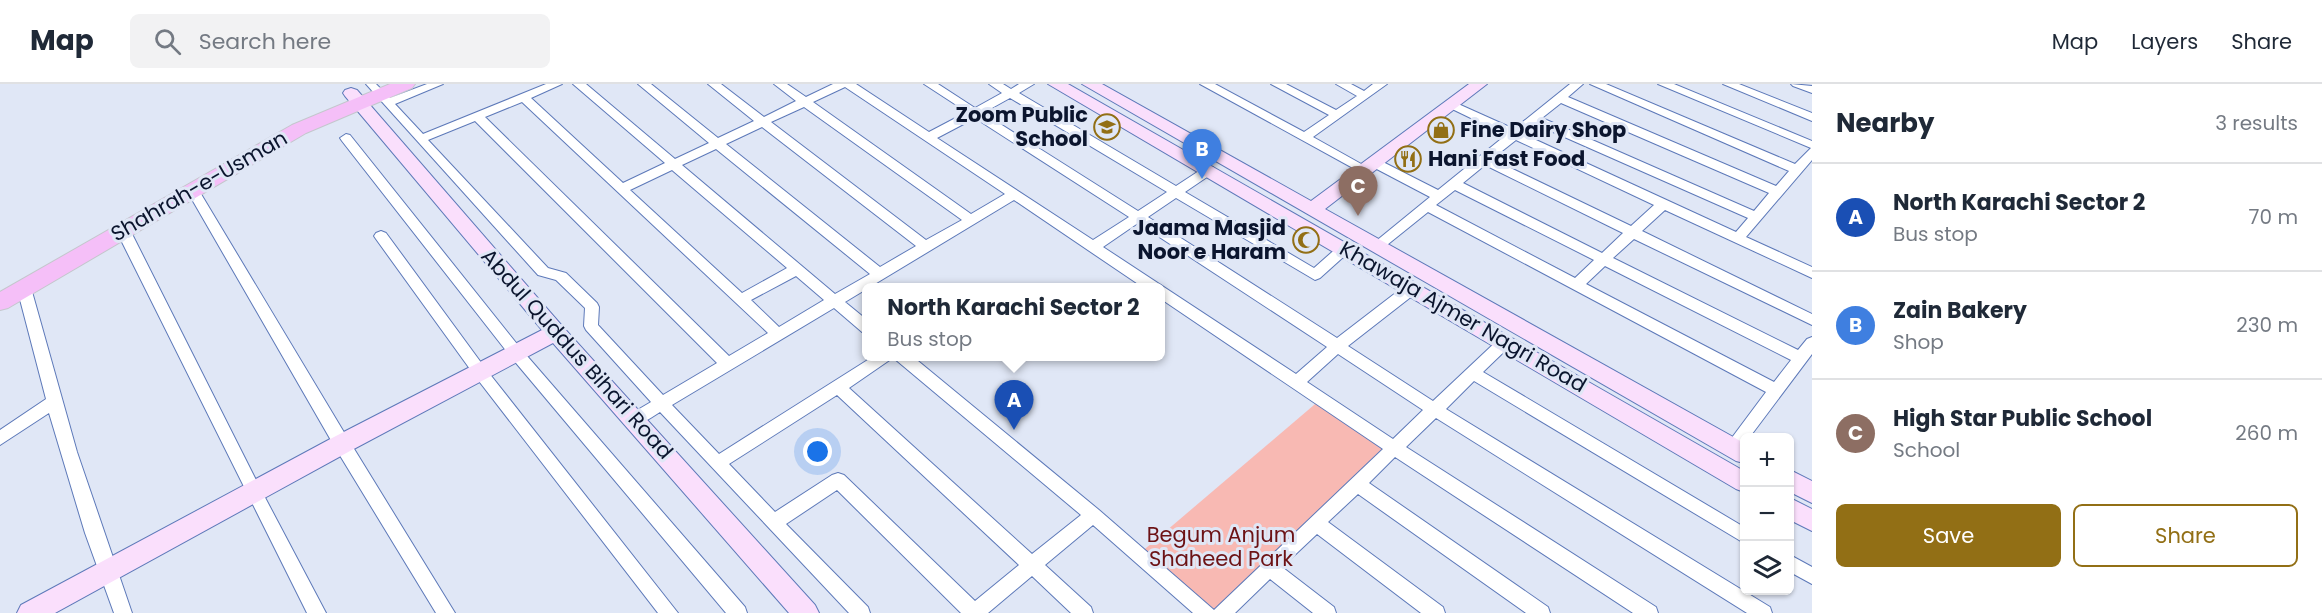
<!DOCTYPE html>
<meta charset="utf-8">
<style>
:root{--surface:#fff;--page:#f2f2f3;--text:#1f2937;--muted:#747a83;--line:#e0e1e3;--accent:#926f15}
body{margin:0;font-family:Poppins,sans-serif;background:var(--page);color:var(--text)}
.controls{position:absolute;right:18px;bottom:18px;display:grid;overflow:hidden;border-radius:9px;box-shadow:0 2px 4px #0004}
.controls button{width:54px;height:54px;display:grid;place-items:center;padding:0;border:0;border-bottom:2px solid var(--line);background:var(--surface);color:var(--text);font:30px sans-serif}
.you{position:absolute;left:818px;top:368px;width:21px;height:21px;margin:-15px;border:4px solid #fff;border-radius:50%;background:#1a73e8;box-shadow:0 0 0 9px #1a73e833}
.badge{display:grid;place-items:center;width:39px;height:39px;border-radius:50%;background:var(--accent);color:#fff;font-size:20px;font-weight:700}
.pin{position:absolute;translate:-50% -50px;filter:drop-shadow(0 2px 3px #0008)}
.pin::after{content:'';position:absolute;top:32px;width:21px;height:18px;background:inherit;clip-path:polygon(0 0,100% 0,50% 100%)}
.popup{position:absolute;left:862px;top:199px;width:303px;height:78px;box-sizing:border-box;display:grid;place-content:center;border-radius:9px;background:var(--surface);filter:drop-shadow(0 2px 4px #0005);font-size:20px;white-space:nowrap;color:var(--muted)}
.popup b{font-size:22px;color:var(--text)}
.popup::after{content:'';position:absolute;left:50%;top:100%;margin-left:-12px;border:12px solid transparent;border-top-color:var(--surface)}
.list{margin:0;padding:0;list-style:none}
h2{display:flex;justify-content:space-between;align-items:center;height:78px;margin:0;padding:0 24px;font-size:26px}
h2 small{font-size:20px;font-weight:400;color:var(--muted)}
.list li{display:grid;grid-template-columns:39px 1fr auto;gap:18px;align-items:center;box-sizing:border-box;height:108px;padding:0 24px;border-top:2px solid var(--line)}
.list b{display:block;font-size:22px;white-space:nowrap}
.list p{margin:0;font-size:20px;white-space:nowrap;color:var(--muted)}
.list em{font-size:20px;font-style:normal;color:var(--muted)}
.actions{display:flex;gap:12px;padding:18px 24px}
.actions a{flex:1;padding:14px 0;border:2px solid var(--accent);border-radius:9px;text-align:center;font-size:21px;color:var(--accent)}
.actions .main{background:var(--accent);color:#fff}
.icon{flex:none;width:33px;height:33px;fill:none;stroke:currentColor;stroke-width:2;stroke-linecap:round;stroke-linejoin:round}
.map{position:relative;flex:none;width:1812px;height:529px;overflow:hidden}
header{display:flex;align-items:center;gap:36px;box-sizing:border-box;height:84px;padding:0 30px;background:var(--surface);border-bottom:2px solid var(--line)}
header strong{font-size:28px}
nav{display:flex;gap:33px;margin-inline-start:auto;font-size:21px}
.search{width:420px;height:54px;background:var(--page);display:flex;align-items:center;gap:15px;box-sizing:border-box;padding:0 21px;border-radius:9px;color:var(--muted);font-size:22px}
main{display:flex}
aside{flex:1;background:var(--surface)}
.map>svg:first-child{display:block}
</style>
<header>
<strong>Map</strong>
<div class="search"><svg class="icon" aria-label="search" viewBox="0 0 24 24"><circle cx="10" cy="10" r="6"/><path d="M15 15l6 6"/></svg>Search here</div>
<nav><a>Map</a><a>Layers</a><a>Share</a></nav>
</header>
<main>
<div class="map">
<svg width="1812" height="529" viewBox="0 0 1812 529">
<rect width="100%" height="100%" fill="#e0e7f6"/>
<path fill="#f8b9b3" d="M1321,315L1394,364L1222,529H1206L1139,470Z"/>
<g fill="none" stroke-linecap="round" stroke-linejoin="round">
<g stroke="#5d79b9" stroke-width="2">
<path id="street" d="M366,0H376L390,14L427,0H443L395,20L423,50L546,0H562L531,14L623,99L665,79L573,0H586L675,75L709,59L638,0H651L718,54L754,37L708,0H721L764,33L796,17L774,0H787L806,13L833,0H856L929,48L967,28L924,0H938L975,24L1002,9L989,0H1003L1011,5L1019,0H1034L1019,9L1176,102L1205,83H1213L1215,86L1213,89L1185,108L1314,184L1340,161H1350L1352,164L1350,167L1320,194L1315,196L1176,114L1148,133L1337,254L1406,201H1416L1418,205L1416,209L1348,262L1433,317L1500,254H1510L1512,258L1510,262L1483,288L1744,443V459L1474,297L1446,325L1770,523L1772,529H1747L1436,334L1406,363L1656,523L1658,529H1633L1395,373L1369,399L1548,523L1550,529H1526L1358,410L1328,438L1443,523L1445,529H1421L1317,450L1282,483L1334,523L1336,529H1313L1270,495L1235,529H1193L1093,441L1045,481L1091,523L1093,529H1071L1032,492L988,529H961L837,406L786,440L868,523L870,529H849L660,328C650,334 640,343 629,339L627,335L629,331L651,318L586,246L584,242L585,224L556,196L538,191ZM845,3L1005,110L971,130L813,18ZM1010,14L1167,108L1138,127L983,29ZM522,18L768,249L729,272L485,33ZM804,23L962,136L926,156L771,38ZM975,34L1129,133L1093,156L937,54ZM475,37L717,279L663,311L598,241L599,223L597,219L566,189L548,184L428,56ZM762,43L916,162L880,183L726,60ZM716,65L870,190L835,210L682,81ZM672,86L787,184L742,209L630,106ZM1014,116L1144,204H1161V215L1383,365L1214,526L1099,426L912,272H874L719,370L672,321L834,224L862,248L867,249V236L845,218ZM1138,139L1327,263L1296,290L1103,163ZM796,192L824,216L779,243L751,216ZM1338,270L1423,326L1393,355L1307,298ZM894,273L896,276L1081,431L1032,470L849,304ZM837,311L1019,481L975,517L844,391L838,389L832,391L775,428L729,380Z
M1200,0H1215L1304,48L1329,31L1271,0H1286L1336,26L1357,12L1336,0H1351L1364,7L1373,0H1387L1313,53L1372,86L1366,90L1362,89Z
M1570,0H1583L1568,13L1776,102L1789,87L1590,0H1606L1795,80L1811,64L1658,0H1674L1812,57V76L1746,153L1812,183V194L1665,126L1642,147L1812,230V241L1634,155L1613,174L1798,266L1807,255L1812,253V270L1749,354H1744C1744,364 1738,371 1727,368L1725,363L1766,308L1428,128L1382,165L1377,167L1370,162L1430,113L1371,82L1369,79L1371,76H1379L1438,106L1506,51L1448,23V19H1456L1514,45ZM1561,19L1769,109L1754,127L1542,34ZM1535,40L1748,134L1736,148L1523,50ZM1516,56L1654,121L1631,142L1492,75ZM1485,81L1623,149L1602,169L1463,99ZM1455,106L1594,176L1575,194L1436,121ZM1605,182L1791,276L1774,298L1586,200Z
M1723,0H1739L1812,29V37Z
M1791,0L1812,2V9L1793,2Z
M346,50L350,51L521,265L745,523L747,529H726L511,273L342,57L340,54Z
M192,101L198,105L348,355L455,529H436L336,365L186,105Z
M123,142L130,146L260,404L326,529H307L116,146Z
M381,147L386,149L485,284L678,529H658L475,292L376,155L374,152L376,149Z
M24,199L31,204L77,368L132,529H114L85,449L49,329L0,361V346L46,315L17,204Z
M1790,471L1812,483V500L1790,488Z"/>
</g>
<g stroke="#5d79b9" stroke-width="2">
<path id="secondary" d="M1048,0H1068L1744,387V408L1736,405Z
M1082,0H1102L1311,117L1469,0H1487L1325,125L1744,359V379L1736,377Z
M351,4L357,6L563,243L815,521L819,529H789L553,259L350,367L55,529H17L21,521L334,353L542,246L345,12L343,9L345,6Z
M1790,386L1812,397V419L1790,408Z
M1790,414L1812,425V447L1790,436Z"/>
</g>
<g stroke="#c4c7cd" stroke-width="2">
<path id="primary" d="M390,0H415L412,4L306,49L8,224L0,226V208L292,41Z"/>
</g>
<use href="#street" fill="#fff" fill-rule="evenodd"/>
<use href="#secondary" fill="#fadffc" fill-rule="evenodd"/>
<use href="#primary" fill="#f5bff8" fill-rule="evenodd"/>
</g>
<defs>
<g id="school-ring" transform="scale(1.35)"><circle r="9.5" fill="#e0e7f6" stroke="#926f15" stroke-width="1.5"/><path d="M0-5L7-2L0 1L-7-2ZM-4 1L0 2.5L4 1V4Q0 6-4 4Z" fill="#926f15"/></g>
<g id="shop-ring" transform="scale(1.35)"><circle r="9.5" fill="#e0e7f6" stroke="#926f15" stroke-width="1.5"/><path d="M-5-2.5h2.3a2.7 3.5 0 0 1 5.4 0H5L5.5 6h-11ZM-1.5-2.5h3a1.5 2.3 0 0 0-3 0Z" fill="#926f15"/></g>
<g id="restaurant-ring" transform="scale(1.35)"><circle r="9.5" fill="#e0e7f6" stroke="#926f15" stroke-width="1.5"/><path d="M-5-6h1v4h1v-4h1v4h1v-4h1v5L-1.5 .5V6h-2V.5L-5-1ZM5-6V6H3V1.5H1.5Q1.5-4 5-6Z" fill="#926f15"/></g>
<g id="mosque-ring" transform="scale(1.35)"><circle r="9.5" fill="#e0e7f6" stroke="#926f15" stroke-width="1.5"/><path d="M3.5-4.9A6 6 0 1 0 3.5 4.9A5 5 0 1 1 3.5-4.9Z" fill="#926f15"/></g>
</defs>
<g fill-rule="evenodd">
<use href="#school-ring" x="1107" y="43"/>
<use href="#shop-ring" x="1441" y="46"/>
<use href="#restaurant-ring" x="1408" y="75"/>
<use href="#mosque-ring" x="1306" y="156"/>
</g>
<g text-anchor="middle" stroke-width="6" stroke-linejoin="round" paint-order="stroke">
<g font-size="21" font-weight="bold" fill="#0b152e" stroke="#e0e7f6" text-anchor="end">
<text x="1088" y="38">Zoom Public<tspan x="1088" dy="24">School</tspan></text>
<text x="1460" y="53" text-anchor="start">Fine Dairy Shop</text>
<text x="1428" y="82" text-anchor="start">Hani Fast Food</text>
<text x="1286" y="151">Jaama Masjid<tspan x="1286" dy="24">Noor e Haram</tspan></text>
</g>
<g font-size="21" fill="#0b152e" stroke="#e0e7f6">
<text transform="translate(199 102) rotate(-30)" y="7">Shahrah-e-Usman</text>
<text transform="translate(1463 233) rotate(30)" y="7">Khawaja Ajmer Nagri Road</text>
<text transform="translate(577 270) rotate(48)" y="7">Abdul Quddus Bihari Road</text>
</g>
<g font-size="21" fill="#6c1215" stroke="#e0e7f6">
<text x="1221" y="458">Begum Anjum<tspan x="1221" dy="24">Shaheed Park</tspan></text>
</g>
</g>
</svg>
<div class="controls">
<button>+</button>
<button>−</button>
<button><svg class="icon" aria-label="layers" viewBox="0 0 24 24"><path d="M12 4l9 5-9 5-9-5zM3 14l9 5 9-5"/></svg></button>
</div>
<div class="you"></div>
<div class="pin badge" style="left:1014px;top:346px;background:#1a4fb4">A</div>
<div class="popup"><b>North Karachi Sector 2</b>Bus stop</div>
<div class="pin badge" style="left:1202px;top:95px;background:#3f7fe0">B</div>
<div class="pin badge" style="left:1358px;top:132px;background:#8d6e63">C</div>
</div>
<aside>
<h2>Nearby<small>3 results</small></h2>
<ul class="list">
<li><span class="badge" style="background:#1a4fb4">A</span><div><b>North Karachi Sector 2</b><p>Bus stop</p></div><em>70 m</em></li>
<li><span class="badge" style="background:#3f7fe0">B</span><div><b>Zain Bakery</b><p>Shop</p></div><em>230 m</em></li>
<li><span class="badge" style="background:#8d6e63">C</span><div><b>High Star Public School</b><p>School</p></div><em>260 m</em></li>
</ul>
<div class="actions"><a class="main">Save</a><a>Share</a></div>
</aside>
</main>
